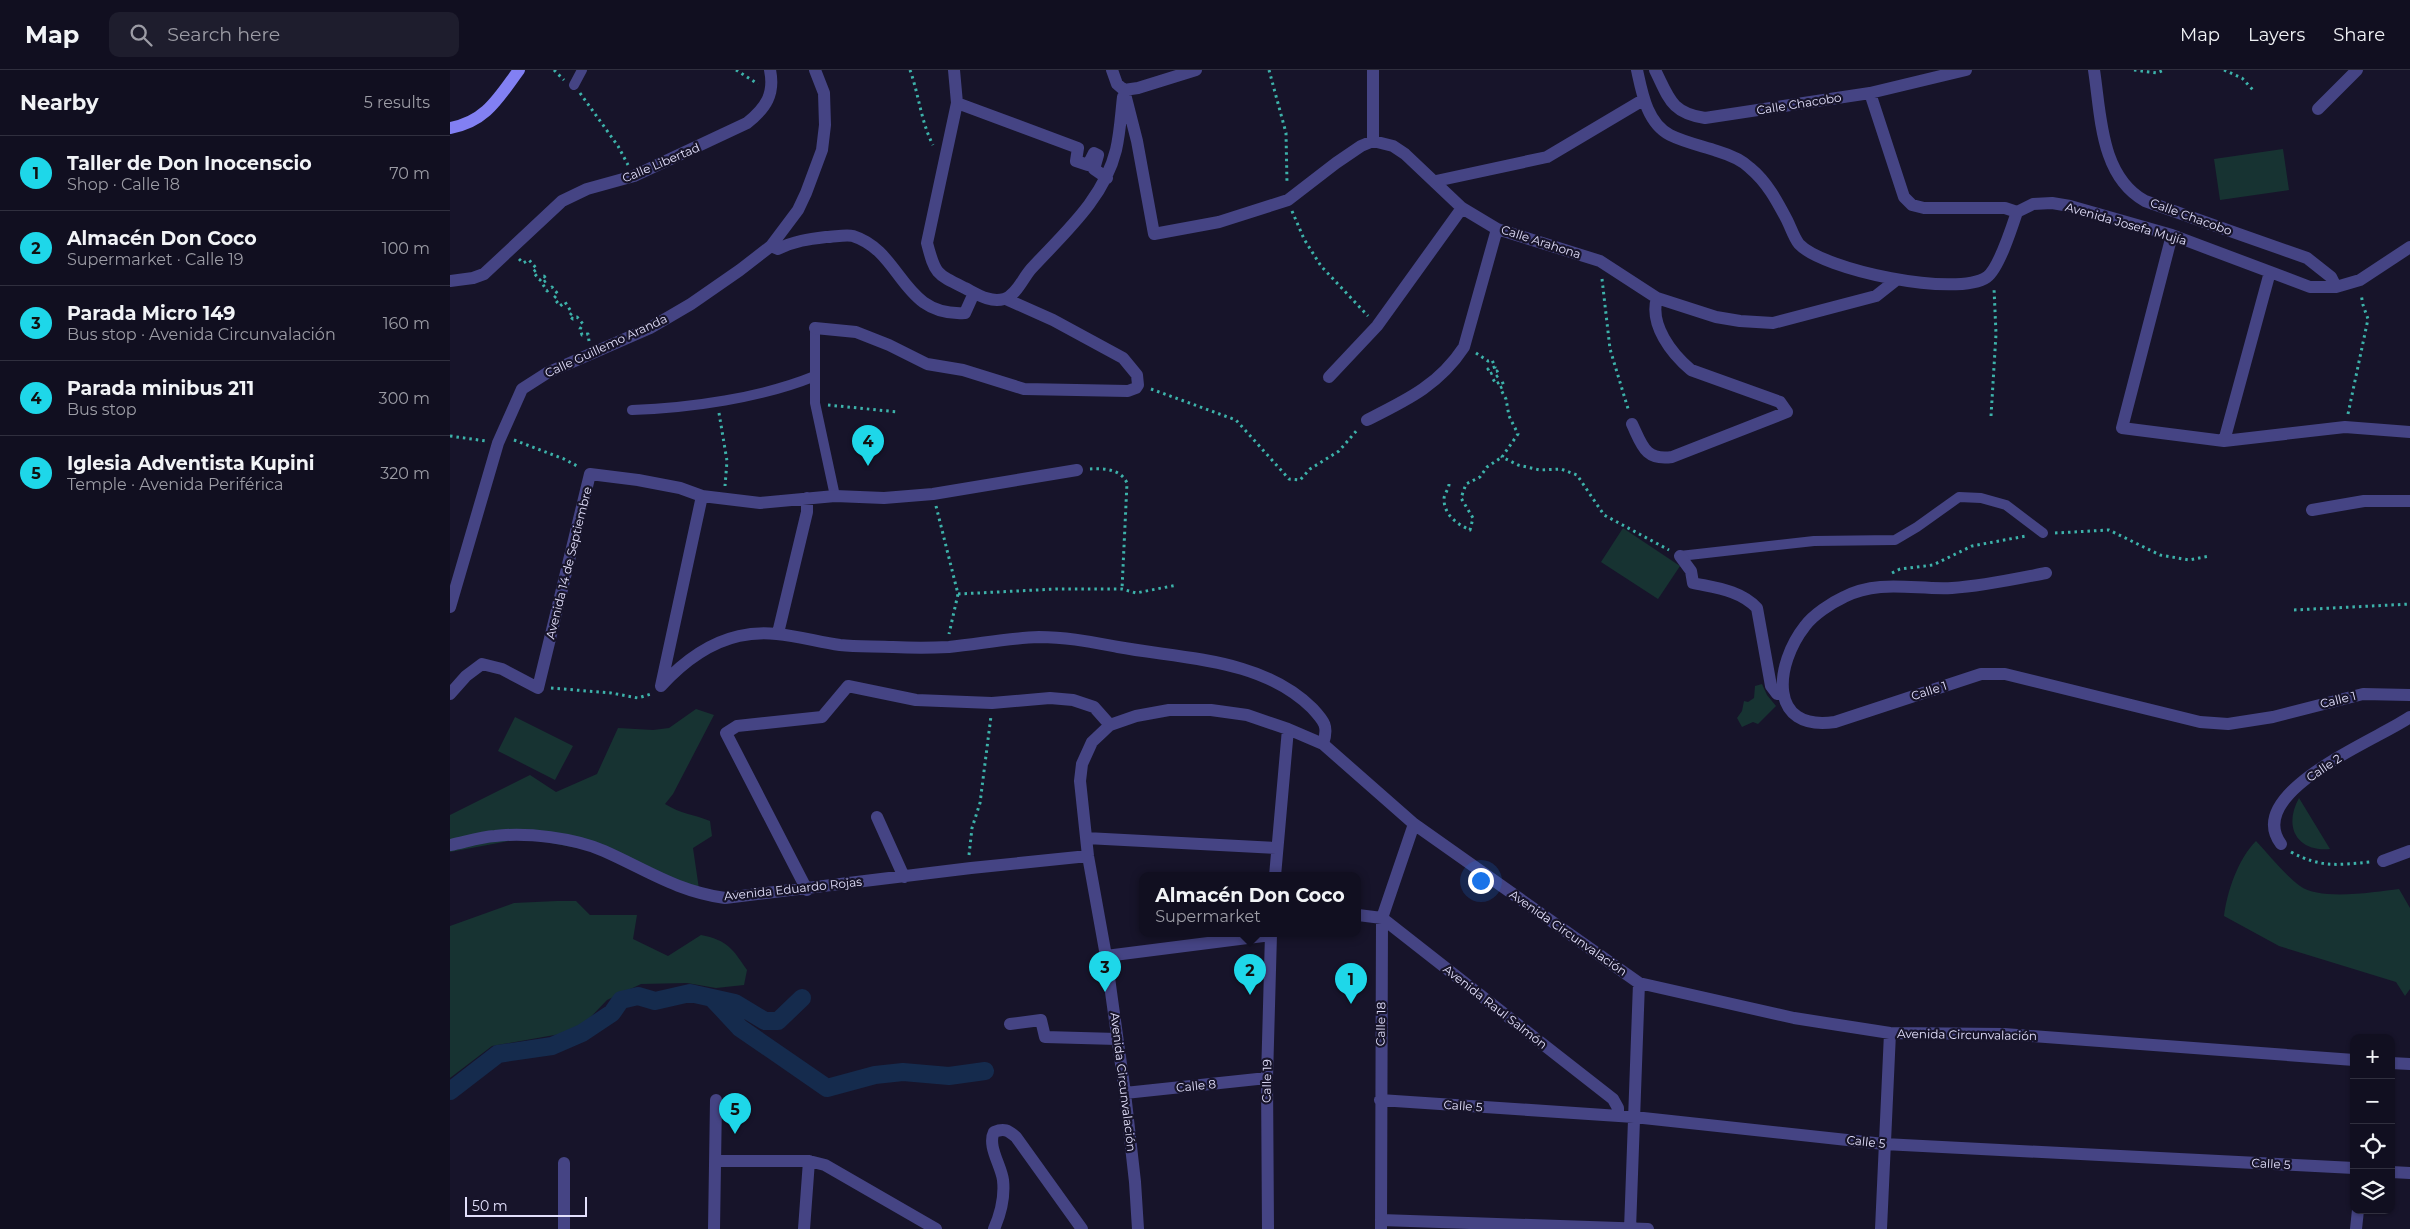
<!DOCTYPE html>
<meta charset="utf-8">
<style>
:root{--surface:#110f20;--page:#1e1d2d;--text:#f1f3f6;--muted:#9c9ca5;--line:#302f3e;--accent:#1ed7e9}
body{margin:0;font-family:Montserrat,sans-serif;background:var(--page);color:var(--text)}
.controls{position:absolute;right:15px;bottom:15px;display:grid;overflow:hidden;border-radius:10px;box-shadow:0 1px 4px #0004}
.controls button{width:45px;height:45px;display:grid;place-items:center;padding:0;border:0;border-bottom:1px solid var(--line);background:var(--surface);color:var(--text);font:25px sans-serif}
.scale{position:absolute;left:15px;bottom:12px;width:122px;box-sizing:border-box;padding-left:5px;border:2px solid #e3e0fc;border-top:0;font-size:14px;line-height:18px;white-space:nowrap;color:#e3e0fc;-webkit-text-stroke:4px #17142a;paint-order:stroke}
.you{position:absolute;left:1030px;top:810px;width:18px;height:18px;margin:-12px;border:4px solid #fff;border-radius:50%;background:#1a73e8;box-shadow:0 0 0 8px #1a73e833}
.badge{display:grid;place-items:center;width:32px;height:32px;border-radius:50%;background:var(--accent);color:#111;font-size:16px;font-weight:700}
.pin{position:absolute;translate:-50% -41px;filter:drop-shadow(0 1px 2px #0008)}
.pin::after{content:'';position:absolute;top:26px;width:18px;height:15px;background:inherit;clip-path:polygon(0 0,100% 0,50% 100%)}
.popup{position:absolute;left:689px;top:802px;width:222px;height:65px;box-sizing:border-box;display:grid;place-content:center;border-radius:10px;background:var(--surface);filter:drop-shadow(0 1px 4px #0005);font-size:16px;white-space:nowrap;color:var(--muted)}
.popup b{font-size:19px;color:var(--text)}
.popup::after{content:'';position:absolute;left:50%;top:100%;margin-left:-10px;border:10px solid transparent;border-top-color:var(--surface)}
.list{margin:0;padding:0;list-style:none}
h2{display:flex;justify-content:space-between;align-items:center;height:65px;margin:0;padding:0 20px;font-size:21px}
h2 small{font-size:16px;font-weight:400;color:var(--muted)}
.list li{display:grid;grid-template-columns:32px 1fr auto;gap:15px;align-items:center;box-sizing:border-box;height:75px;padding:0 20px;border-top:1px solid var(--line)}
.list b{display:block;font-size:19px;white-space:nowrap}
.list p{margin:0;font-size:16px;white-space:nowrap;color:var(--muted)}
.list em{font-size:16px;font-style:normal;color:var(--muted)}
.icon{flex:none;width:28px;height:28px;fill:none;stroke:currentColor;stroke-width:2;stroke-linecap:round;stroke-linejoin:round}
.map{position:relative;flex:none;width:1960px;height:1159px;overflow:hidden}
header{display:flex;align-items:center;gap:30px;box-sizing:border-box;height:70px;padding:0 25px;background:var(--surface);border-bottom:1px solid var(--line)}
header strong{font-size:24px}
nav{display:flex;gap:28px;margin-inline-start:auto;font-size:18px}
.search{width:350px;height:45px;background:var(--page);display:flex;align-items:center;gap:12px;box-sizing:border-box;padding:0 18px;border-radius:10px;color:var(--muted);font-size:19px}
main{display:flex}
aside{flex:1;background:var(--surface)}
.map>svg:first-child{display:block}
</style>
<header>
<strong>Map</strong>
<div class="search"><svg class="icon" aria-label="search" viewBox="0 0 24 24"><circle cx="10" cy="10" r="6"/><path d="M15 15l6 6"/></svg>Search here</div>
<nav><a>Map</a><a>Layers</a><a>Share</a></nav>
</header>
<main>
<aside>
<h2>Nearby<small>5 results</small></h2>
<ul class="list">
<li><span class="badge">1</span><div><b>Taller de Don Inocenscio</b><p>Shop · Calle 18</p></div><em>70 m</em></li>
<li><span class="badge">2</span><div><b>Almacén Don Coco</b><p>Supermarket · Calle 19</p></div><em>100 m</em></li>
<li><span class="badge">3</span><div><b>Parada Micro 149</b><p>Bus stop · Avenida Circunvalación</p></div><em>160 m</em></li>
<li><span class="badge">4</span><div><b>Parada minibus 211</b><p>Bus stop</p></div><em>300 m</em></li>
<li><span class="badge">5</span><div><b>Iglesia Adventista Kupini</b><p>Temple · Avenida Periférica</p></div><em>320 m</em></li>
</ul>
</aside>
<div class="map">
<svg width="1960" height="1159" viewBox="0 0 1960 1159">
<rect width="100%" height="100%" fill="#17142a"/>
<path fill="#173332" d="M1833,79L1839,120L1770,130L1764,89Z
M1173,458L1230,496L1208,529L1151,492Z
M1312,614L1317,625L1326,636L1308,654L1303,652L1292,657L1287,648L1292,641L1294,631L1298,632L1304,628L1305,616Z
M246,639L264,645L223,724L215,734C231,744 243,744 260,751L262,766L243,778L249,819L148,782L75,768L0,782V745L80,705L106,722L147,704L168,658L203,660L219,658Z
M65,647L123,676L105,710L48,681Z
M1849,728L1880,779C1847,782 1833,757 1849,728Z
M1806,771C1820,786 1834,804 1850,816C1870,831 1925,822 1949,819L1960,838V919L1955,926L1946,912L1829,876L1774,846C1777,822 1788,789 1806,771Z
M107,831H126L140,845H187L183,869L218,886L251,865C277,870 283,879 297,900L294,915L266,918L237,913L191,914L157,930L134,954L110,964L42,976L0,1008V856L64,833Z"/>
<g fill="none" stroke-linecap="round" stroke-linejoin="round">
<path stroke="#152b4d" stroke-width="18" d="M262,928L290,958L377,1018L425,1005L453,1002L499,1006L535,1001
M0,1021L48,984L102,976L132,963L162,943L171,930L188,926L205,931L240,923L285,933L315,951H328L352,928"/>
<path stroke="#3db2aa" stroke-width="3" stroke-dasharray="2.5 4" stroke-linecap="butt" d="M104,0L114,10
M286,0L308,14
M460,0C469,25 471,52 483,75
M819,0L836,63L837,113
M1684,0L1707,3L1714,0
M1774,0L1792,8L1803,20
M130,23L168,76L178,95
M842,141L854,169L871,196L918,246
M69,189L73,193L79,190L87,199L83,202L90,210L94,206L97,210L92,213L97,221L102,217L108,224L104,228L110,236L115,232L122,243L119,246L123,249L127,247L133,254L130,259L132,265L138,264L139,271
M1152,209L1160,279L1179,342
M1026,283L1038,291L1042,290L1045,297L1038,299L1040,304L1047,301L1049,305L1043,309L1046,314L1052,311L1054,316L1050,318L1056,329L1059,346L1068,364L1052,387L1068,395L1090,400L1111,399L1127,405L1154,445L1219,480
M701,319L786,350L839,409L850,410L860,399L889,381L908,359
M378,335L448,342
M269,343L277,391L275,416
M1898,344L1918,249L1913,235L1911,224
M1541,346L1546,264L1544,218
M0,366L36,371
M64,370L114,389L129,397
M640,399C653,398 671,399 677,413L672,519
M999,414C999,419 994,424 994,429C994,445 1007,454 1020,460L1023,448L1011,428L1016,414L1030,407L1037,397L1052,387
M486,436L508,524L499,564
M1605,463L1659,460L1710,485L1739,490L1760,486
M1442,503L1450,499L1483,495L1522,476L1576,466
M508,524L606,519H672L686,523L727,515
M1844,540L1960,534
M101,618L161,623L188,628L201,624
M1841,782C1871,798 1888,795 1920,792
M519,785L522,758L530,733L541,646"/>
<path stroke="#454484" stroke-width="10" d="M124,15L132,0
M365,258V333L385,426
M182,340C240,338 311,328 365,306
M1230,486L1364,471L1445,470L1467,457L1509,427L1531,428L1556,435L1593,463"/>
<path stroke="#454484" stroke-width="12" d="M504,0L507,33L477,173C485,204 486,204 515,218C527,224 540,233 554,229C566,226 573,208 581,199C614,163 654,129 666,80C670,63 671,44 673,27
M662,0L667,14L674,20L688,18L746,0
M1187,0C1192,23 1197,53 1220,65C1234,72 1252,76 1267,81C1277,84 1292,90 1300,98C1317,112 1327,131 1337,150C1341,158 1344,168 1349,174C1373,200 1507,228 1537,207C1549,198 1562,157 1567,142L1583,134L1602,133L1620,136L1722,165L1860,217H1886L1910,210L1960,177
M1205,0C1219,28 1221,43 1255,48L1420,23L1516,0
M1644,0C1651,45 1650,106 1695,131L1857,188L1881,207L1886,217
M674,20L687,71L704,164L769,152L838,130L886,93L911,76L923,71L943,76L955,84L1012,138L1047,159L1150,191L1207,228L1266,247L1290,251L1323,253L1426,226L1445,211
M1420,23L1454,127L1462,135L1474,138H1555L1567,142
M507,33L628,78L626,91L638,95L644,83L648,85L644,99L657,108
M1868,39L1907,0
M923,71V0
M986,111L1097,87L1193,30
M1722,165L1672,358L1774,371L1895,357L1960,362
M321,176L328,179C344,171 359,169 376,167C384,167 396,164 403,166C453,182 451,247 515,243L524,223
M0,211L23,208L34,204L112,131L137,119L184,106L297,53C316,38 325,24 320,0
M365,258L406,262L439,275L477,294L513,300L574,319L678,321L686,318L688,315L687,305L673,288L603,250L556,229
M879,307L927,256L1012,138
M917,350C957,330 989,315 1014,277L1047,159
M1182,354C1192,375 1195,391 1222,387L1337,342L1330,332L1241,300C1222,284 1199,255 1207,228
M1774,371L1820,202
M1862,440L1914,431H1960
M1230,486L1241,501L1243,513C1266,518 1290,520 1307,538L1321,616L1327,624H1332
M1596,503C1565,509 1534,516 1502,518C1465,520 1429,509 1394,527C1381,533 1363,545 1355,556C1325,594 1317,662 1385,652L1531,604H1555L1750,652L1778,654L1823,647L1913,624L1960,625
M0,537L48,373L72,319L97,303L200,258L241,234L290,200L321,176L348,140L356,123L372,80L375,55L374,23L365,0
M328,563L357,442V428
M211,616C233,592 258,573 289,566C324,558 356,570 390,575C407,577 425,576 443,577C461,578 481,578 499,577C529,574 559,568 589,567C617,567 641,572 668,577C734,589 811,588 862,638C874,651 879,656 873,674
M211,616L252,426
M0,624L16,606L32,594L52,599L88,618L140,404L188,410L230,418L252,426L310,433L385,426L434,428L483,424L627,400
M427,747L454,807
M636,768L826,778
M1831,774C1792,722 1929,669 1960,647
M0,775C15,772 30,767 45,766C76,762 125,768 154,781C197,800 226,821 275,828L521,798L638,786
M1933,791L1960,781
M825,806L838,659
M357,820L276,663L287,656L372,647L398,616L466,630L542,633L600,628L623,630L644,637L660,655
M908,845L932,848L1163,1029L1168,1038V1046
M656,886L821,865
M560,954L591,950L595,967L667,969
M1941,993L1960,994
M675,1023L817,1008
M930,1030L1184,1047L1434,1074L1904,1098
M265,1091H359L375,1095L486,1159
M1941,1102L1960,1103
M931,1150L1198,1159
M114,1159V1093
M264,1159L266,1030
M354,1159L359,1091
M544,1159C551,1143 555,1128 553,1110C551,1095 537,1076 544,1062C554,1058 558,1060 566,1067L632,1159
M688,1159L685,1112L675,1023L656,886L638,786L630,711L632,694L642,672L660,655L686,646L719,640H761L797,645L838,659L873,674L964,754L1189,913L1344,948L1440,963L1554,964L1904,990
M818,1159L817,1008L821,864
M931,1159L932,848L964,754
M1180,1159L1189,913
M1431,1159L1440,963
M1906,1159L1908,1140"/>
<path stroke="#8280f3" stroke-width="12" d="M0,58C36,52 49,27 69,0"/>
</g>
<g text-anchor="middle" stroke-width="4.5" stroke-linejoin="round" paint-order="stroke">
<g font-size="12" fill="#e3e0fc" stroke="#17142a">
<text transform="translate(1349 34) rotate(-9)" y="4">Calle Chacobo</text>
<text transform="translate(211 93) rotate(-23)" y="4">Calle Libertad</text>
<text transform="translate(1741 147) rotate(20)" y="4">Calle Chacobo</text>
<text transform="translate(1676 154) rotate(16)" y="4">Avenida Josefa Mujía</text>
<text transform="translate(1091 172) rotate(18)" y="4">Calle Arahona</text>
<text transform="translate(156 276) rotate(-25)" y="4">Calle Guillemo Aranda</text>
<text transform="translate(119 493) rotate(-76)" y="4">Avenida 14 de Septiembre</text>
<text transform="translate(1479 621) rotate(-18)" y="4">Calle 1</text>
<text transform="translate(1888 630) rotate(-14)" y="4">Calle 1</text>
<text transform="translate(1874 698) rotate(-34)" y="4">Calle 2</text>
<text transform="translate(343 819) rotate(-6)" y="4">Avenida Eduardo Rojas</text>
<text transform="translate(1118 863) rotate(35)" y="4">Avenida Circunvalación</text>
<text transform="translate(1045 937) rotate(38)" y="4">Avenida Raul Salmón</text>
<text transform="translate(931 954) rotate(-89)" y="4">Calle 18</text>
<text transform="translate(1517 965) rotate(1)" y="4">Avenida Circunvalación</text>
<text transform="translate(817 1011) rotate(-89)" y="4">Calle 19</text>
<text transform="translate(673 1012) rotate(83)" y="4">Avenida Circunvalación</text>
<text transform="translate(746 1016) rotate(-6)" y="4">Calle 8</text>
<text transform="translate(1013 1036) rotate(4)" y="4">Calle 5</text>
<text transform="translate(1416 1072) rotate(6)" y="4">Calle 5</text>
<text transform="translate(1821 1094) rotate(3)" y="4">Calle 5</text>
</g>
</g>
</svg>
<div class="controls">
<button>+</button>
<button>−</button>
<button><svg class="icon" aria-label="locate" viewBox="0 0 24 24"><circle cx="12" cy="12" r="6"/><path d="M12 2v4M12 18v4M2 12h4M18 12h4"/></svg></button>
<button><svg class="icon" aria-label="layers" viewBox="0 0 24 24"><path d="M12 4l9 5-9 5-9-5zM3 14l9 5 9-5"/></svg></button>
</div>
<div class="scale">50 m</div>
<div class="you"></div>
<div class="pin badge" style="left:901px;top:934px">1</div>
<div class="pin badge" style="left:800px;top:925px">2</div>
<div class="popup"><b>Almacén Don Coco</b>Supermarket</div>
<div class="pin badge" style="left:655px;top:922px">3</div>
<div class="pin badge" style="left:418px;top:396px">4</div>
<div class="pin badge" style="left:285px;top:1064px">5</div>
</div>
</main>
